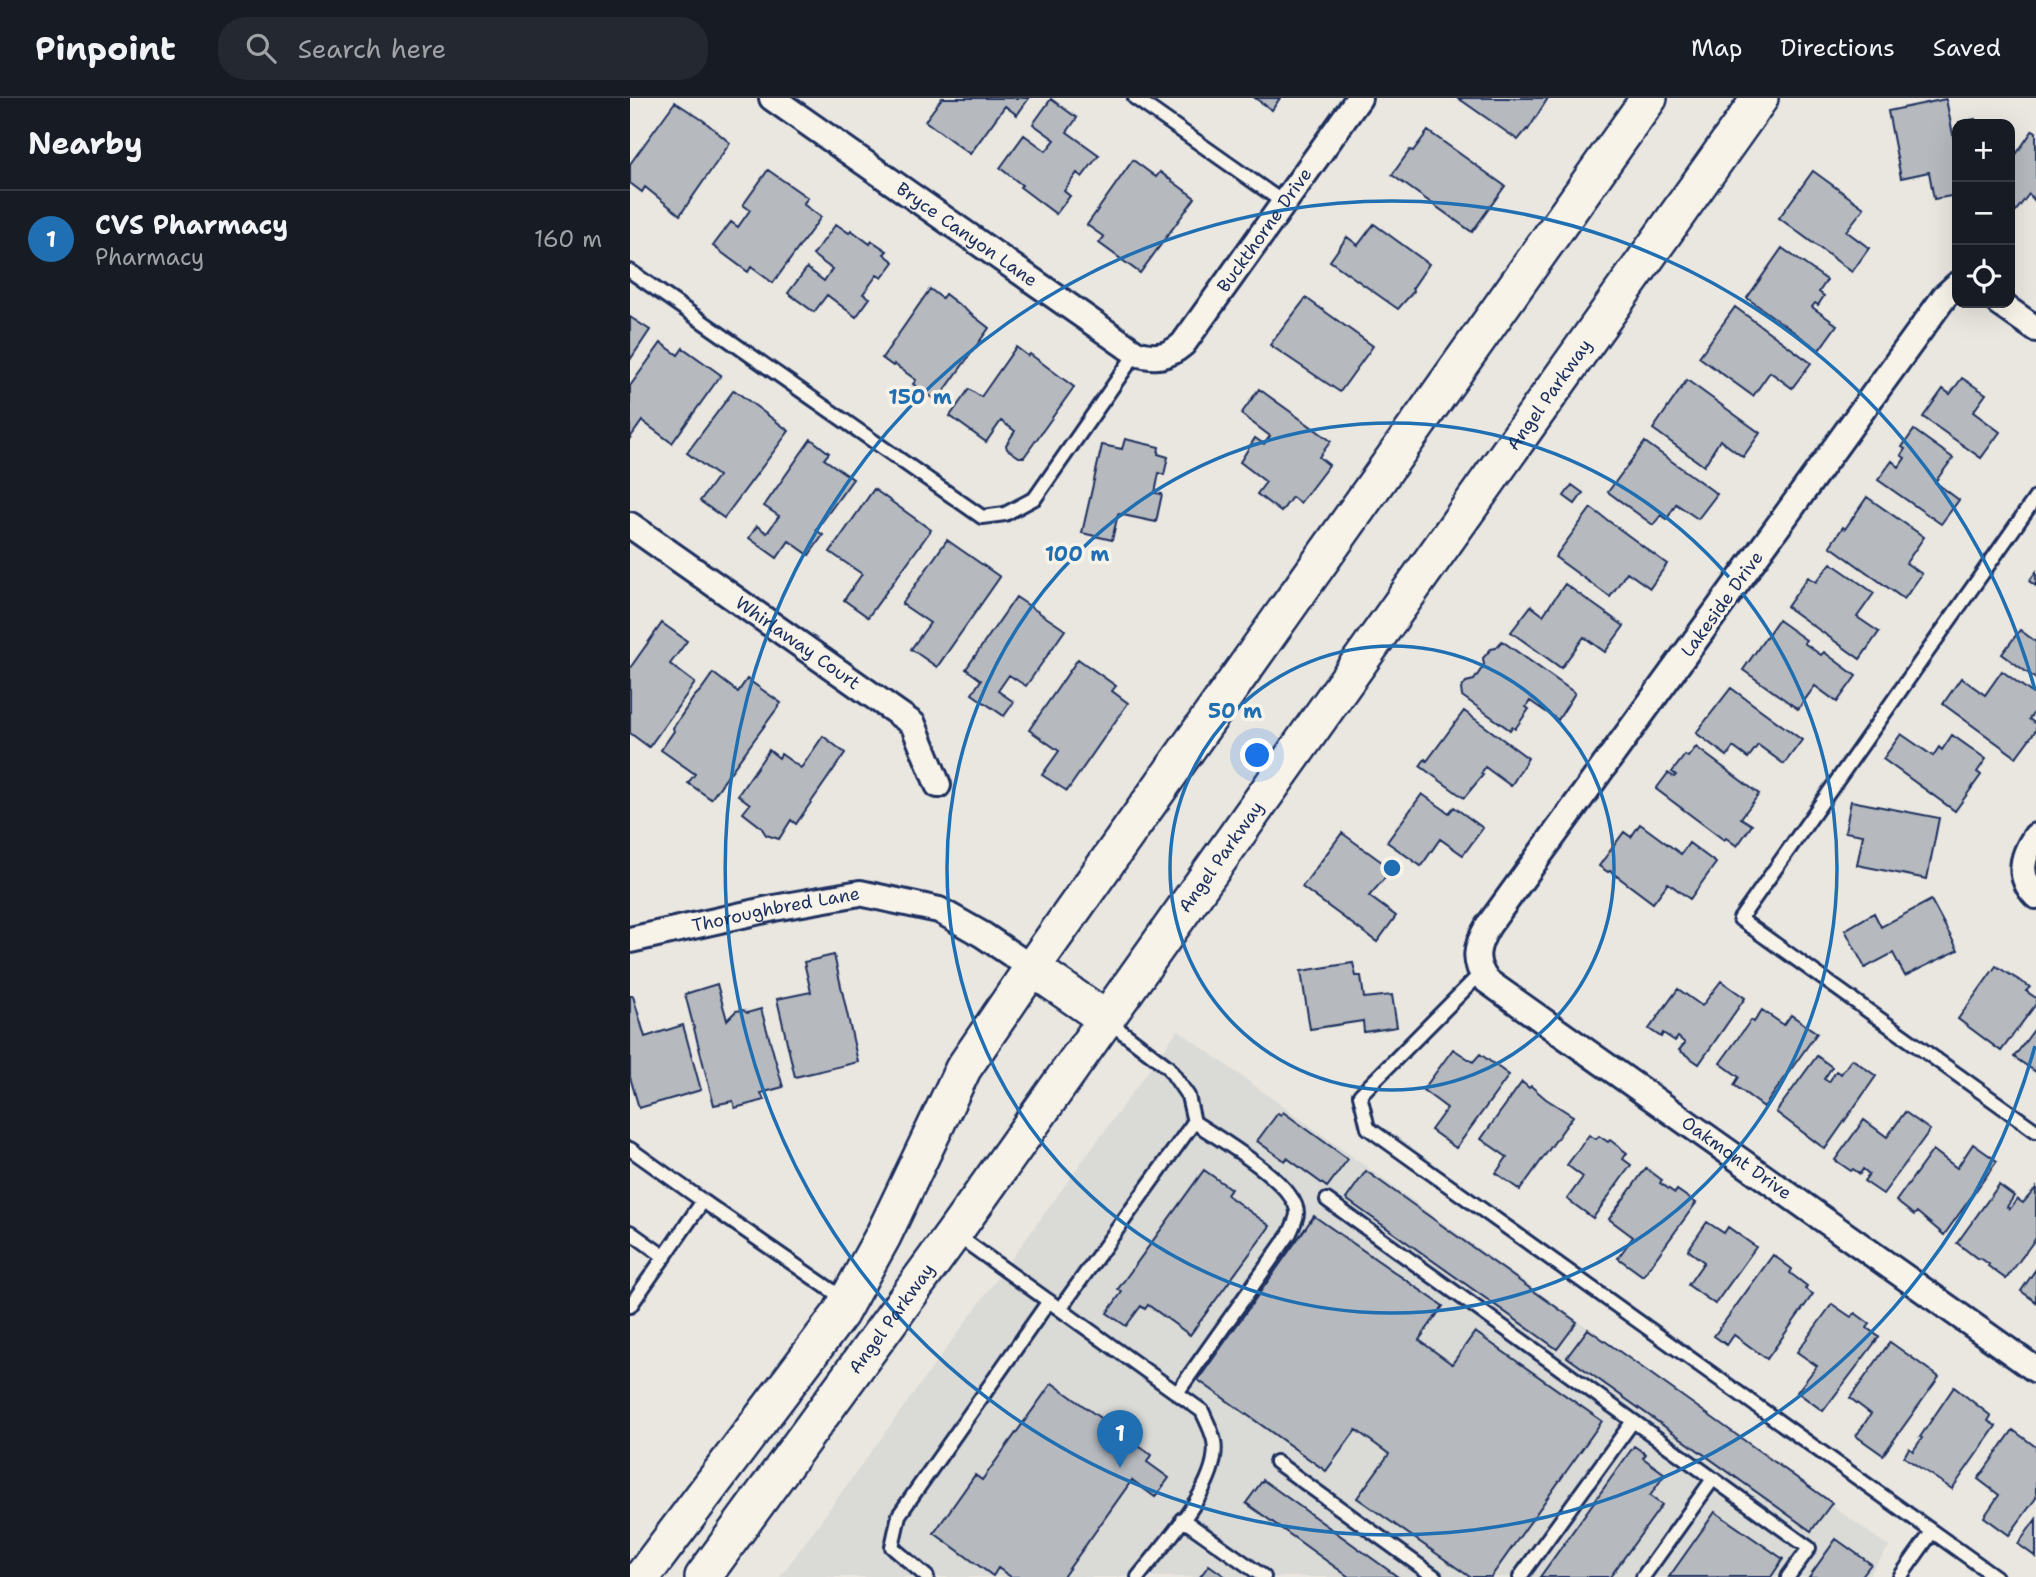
<!DOCTYPE html>
<meta charset="utf-8">
<style>
:root{--surface:#171b24;--page:#242831;--text:#f1f3f6;--muted:#9ea1a6;--line:#363941;--accent:#1f6fb2}
body{margin:0;font-family:"Shantell Sans",sans-serif;background:var(--page);color:var(--text)}
.controls{position:absolute;right:21px;top:21px;display:grid;overflow:hidden;border-radius:14px;box-shadow:0 7px 28px #0002}
.controls button{width:63px;height:63px;display:grid;place-items:center;padding:0;border:0;border-bottom:2px solid var(--line);background:var(--surface);color:var(--text);font:35px sans-serif}
.you{position:absolute;left:628px;top:658px;width:24px;height:24px;margin:-18px;border:5px solid #fff;border-radius:50%;background:#1a73e8;box-shadow:0 0 0 10px #1a73e833}
.badge{display:grid;place-items:center;width:46px;height:46px;border-radius:50%;background:var(--accent);color:#fff;font-size:23px;font-weight:700}
.pin{position:absolute;translate:-50% -58px;filter:drop-shadow(0 2px 4px #0008)}
.pin::after{content:'';position:absolute;top:37px;width:24px;height:21px;background:inherit;clip-path:polygon(0 0,100% 0,50% 100%)}
.list{margin:0;padding:0;list-style:none}
h2{display:flex;justify-content:space-between;align-items:center;height:91px;margin:0;padding:0 28px;font-size:30px}
h2 small{font-size:23px;font-weight:400;color:var(--muted)}
.list li{display:grid;grid-template-columns:46px 1fr auto;gap:21px;align-items:center;box-sizing:border-box;height:98px;padding:0 28px;border-top:2px solid var(--line)}
.list b{display:block;font-size:26px;white-space:nowrap}
.list p{margin:0;font-size:23px;white-space:nowrap;color:var(--muted)}
.list em{font-size:23px;font-style:normal;color:var(--muted)}
.icon{flex:none;width:38px;height:38px;fill:none;stroke:currentColor;stroke-width:2;stroke-linecap:round;stroke-linejoin:round}
.map{position:relative;flex:none;width:1406px;height:1479px;overflow:hidden}
header{display:flex;align-items:center;gap:42px;box-sizing:border-box;height:98px;padding:0 35px;background:var(--surface);border-bottom:2px solid var(--line)}
header strong{font-size:33px}
nav{display:flex;gap:38px;margin-inline-start:auto;font-size:24px}
.search{width:490px;height:63px;background:var(--page);display:flex;align-items:center;gap:18px;box-sizing:border-box;padding:0 24px;border-radius:28px;color:var(--muted);font-size:26px}
main{display:flex}
aside{flex:1;background:var(--surface)}
.map>svg:first-child{display:block}
</style>
<header>
<strong>Pinpoint</strong>
<div class="search"><svg class="icon" aria-label="search" viewBox="0 0 24 24"><circle cx="10" cy="10" r="6"/><path d="M15 15l6 6"/></svg>Search here</div>
<nav><a>Map</a><a>Directions</a><a>Saved</a></nav>
</header>
<main>
<aside>
<h2>Nearby<small></small></h2>
<ul class="list">
<li><span class="badge">1</span><div><b>CVS Pharmacy</b><p>Pharmacy</p></div><em>160 m</em></li>
</ul>
</aside>
<div class="map">
<svg width="1406" height="1479" viewBox="0 0 1406 1479">
<rect width="100%" height="100%" fill="#eae7e0"/>
<filter id="ink" filterUnits="userSpaceOnUse"><feTurbulence type="fractalNoise" baseFrequency=".0143" numOctaves="2"/><feDisplacementMap in="SourceGraphic" scale="14" xChannelSelector="R" yChannelSelector="G"/><feConvolveMatrix kernelMatrix="1 2 1 2 8 2 1 2 1" color-interpolation-filters="sRGB"/></filter>
<g filter="url(#ink)">
<path fill="#dadad6" d="M548,932L1259,1449L1237,1479H150Z"/>
<path fill="#b6babf" stroke="#1b2f5e" stroke-width="2" d="M312,0H399L387,17L375,8L340,56L295,23Z
M625,0H650L642,12Z
M828,0H918L898,32L897,31L888,42Z
M421,1L447,20L437,34L469,57L452,79L447,75L434,93L440,98L426,116L390,89L392,87L370,70L394,37L416,53L425,42L403,26Z
M1316,1L1327,57V97L1304,101L1299,74L1271,80L1258,13Z
M45,4L74,23L100,45L50,117L15,89L12,94L0,85V66Z
M1345,21L1346,26H1329V24Z
M1403,32L1406,34V104L1399,96L1382,118L1380,116V65Z
M798,33L875,88L842,134L762,77L780,52L783,53Z
M503,62L526,79L530,74L565,100L510,175L469,145L474,139L457,127Z
M138,72L178,100L173,106L191,119L143,185L121,169L118,174L83,148L101,124L108,129L120,112L113,107Z
M1183,73L1234,110L1216,133L1239,150L1222,174L1149,120Z
M206,126L219,135L221,132L240,146L242,143L257,153L254,156L264,164L252,180L247,177L233,196L240,200L226,219L197,197L184,214L158,195L177,170L194,183L202,171L183,157Z
M744,126L799,166L782,191L784,193L768,211L700,163L717,139L728,147Z
M1152,150L1197,182L1189,194L1194,198L1188,207L1185,205L1182,209L1207,227L1189,252L1117,200Z
M300,191L312,200L315,196L359,230L307,303L283,286L286,282L264,266L263,268L252,260Z
M676,200L743,248L710,294L640,247Z
M1105,209L1181,265L1162,290L1140,274L1123,298L1069,259Z
M0,219L20,232L0,262Z
M31,245L48,257L53,250L91,277L42,345L12,323L0,340V288Z
M386,249L398,258L400,256L444,289L394,359H389L377,351L376,347L385,333L371,323L356,344L320,318L339,291L351,299Z
M1332,280L1356,296L1343,314L1370,334L1351,360L1293,319L1313,291L1320,296Z
M1057,282L1130,335L1113,359L1090,342L1074,368L1023,331Z
M629,291L701,343L689,359L699,367L670,405L662,399L651,414L627,396L636,384L610,364L625,340L634,346L640,338L611,316Z
M104,292L159,333L94,420L70,403L88,378L57,355Z
M1284,332L1323,360L1305,384L1329,402L1311,426L1248,382L1262,363L1269,369L1275,360L1271,357L1275,351L1272,349Z
M181,341L199,355L194,361L223,381L186,432L193,437L179,457L159,443L147,460L119,440L127,428L137,435L149,418L134,408Z
M495,341L529,349L528,356L538,359L534,377L529,375L525,395L532,396L526,424L488,416L482,442L452,435L472,347L492,351Z
M1015,344L1087,396L1068,421L1046,406L1037,421L1031,417L1023,427L978,394Z
M942,387L953,395L945,406L934,398Z
M244,391L301,432L238,519L214,502L232,476L200,454Z
M1237,399L1294,439L1276,465L1292,476L1274,501L1200,448L1213,429L1215,431Z
M961,410L1037,466L1020,490L997,474L980,499L925,459Z
M317,442L370,479L307,569L281,551L300,525L272,506Z
M1201,465L1244,495L1227,519L1249,534L1230,561L1157,509L1178,479L1186,484Z
M1406,474V488L1399,483Z
M935,486L994,528L975,554L954,539L931,570L881,534L901,508L913,517Z
M386,499L435,532L396,588L379,577L368,593L384,604L374,618L342,596L351,582L336,571Z
M1148,522L1176,542L1174,545L1191,557L1194,554L1226,578L1207,604L1185,588L1168,611L1113,572Z
M32,525L57,543L40,566L65,585L19,649L0,635V570Z
M1390,532L1406,544V581L1372,556Z
M872,543L945,595L928,622L900,603L896,609L899,611L885,631L882,629L880,632L832,598L831,591L836,584L844,582L854,567L853,560L861,551L866,550Z
M448,561L486,588L482,593L498,605L437,693L412,677L429,653L399,632Z
M1372,573L1406,598V612L1399,621L1406,626V632L1386,659L1313,606L1331,580L1355,597Z
M83,575L108,594L117,581L151,605L81,701L58,685L65,676L31,652L44,633L43,630L64,599L71,592Z
M1101,590L1172,642L1154,666L1128,647L1118,660L1103,649L1097,658L1066,635Z
M834,613L898,660L881,688L855,669L851,676L853,677L834,700L790,668L795,661L797,663Z
M1271,636L1303,658L1309,649L1312,652L1322,637L1356,661L1347,674L1351,677L1325,713L1253,661Z
M193,638L215,655L166,726L161,722L149,741L136,737L131,729L113,715L120,706L108,697L139,652L149,660L151,656L171,670Z
M1066,649L1129,696L1111,720L1122,727L1107,748L1096,740L1094,742L1026,691L1038,675L1044,679L1046,677L1042,674L1055,657L1058,659Z
M792,696L819,715L824,709L853,730L833,757L810,741L791,768L757,744Z
M1221,703L1309,720L1297,781L1227,767L1233,737L1215,734Z
M1010,726L1051,756L1059,745L1086,765L1060,801L1038,785L1023,805L980,773L978,774L969,768L994,734L1001,739Z
M712,735L760,770L754,781L739,798L766,818L747,844L672,789Z
M1301,802L1328,852L1275,878L1263,855L1235,870L1215,832L1244,815L1251,829Z
M204,857L228,964L165,979L147,901L181,894L174,864Z
M723,865L726,878H731L734,900L762,897L767,929L734,934L733,923L680,931L671,873Z
M1366,868L1400,889L1396,893L1406,900V906L1371,953L1328,921Z
M1091,883L1115,900L1069,966L1049,952L1055,945L1048,939L1045,943L1033,935L1031,939L1019,931L1048,891L1072,908Z
M87,886L97,922L106,913L113,912L117,915L131,911L153,989L131,995L134,1002L105,1010L103,1003L84,1007L55,896Z
M0,898H3L15,939L53,927L71,992L9,1010L0,979Z
M1132,912L1154,927L1161,917L1187,935L1134,1009L1104,987L1109,979L1090,965L1121,922L1124,924Z
M1406,929V974L1384,959Z
M823,951L843,964L850,956L879,977L826,1050L801,1032L817,1010L793,992Z
M1187,958L1202,969L1194,981L1199,984L1206,973L1211,976L1222,961L1246,978L1195,1051L1146,1014Z
M892,984L899,990L901,988L916,1001L943,1018L890,1092L866,1075L877,1059L851,1041Z
M653,1014L718,1061L697,1089L657,1060L655,1063L627,1043L648,1015L651,1017Z
M1275,1014L1300,1032L1253,1096L1234,1083L1239,1076L1233,1071L1230,1076L1223,1071L1221,1073L1205,1062L1234,1022L1257,1039Z
M959,1037L966,1041L969,1038L978,1044L980,1042L997,1055L993,1061L1001,1067L963,1120L937,1101L953,1079L937,1067Z
M1343,1046L1367,1063L1314,1137L1287,1114L1284,1117L1266,1103L1303,1052L1327,1070Z
M1016,1070L1032,1082L1030,1085L1045,1095L1047,1092L1066,1105L1013,1178L988,1160L1003,1139L979,1121Z
M574,1072L601,1091L597,1097L640,1128L560,1237L518,1207L515,1211L511,1208L496,1228L477,1215L492,1194L488,1191Z
M736,1073L947,1224L927,1251L716,1101Z
M1369,1087L1384,1098L1377,1109L1380,1111L1387,1101L1393,1105L1406,1090V1140L1376,1181L1358,1168L1359,1166L1350,1160L1348,1161L1327,1145Z
M684,1118L813,1208L789,1242L822,1266L845,1234L972,1323L861,1479H840L727,1400L759,1356L726,1332L696,1373L568,1282Z
M1077,1124L1094,1135L1098,1129L1126,1149L1085,1206L1058,1187L1074,1164L1058,1152Z
M1143,1157L1162,1171L1160,1175L1177,1188L1175,1191L1183,1196L1137,1261L1104,1237L1097,1247L1084,1238Z
M1406,1171V1204L1391,1193Z
M1202,1206L1221,1219L1225,1215L1240,1226L1237,1230L1249,1239L1193,1313L1167,1294L1187,1268L1167,1254Z
M958,1231L1202,1405L1181,1433L937,1259Z
M1260,1244L1309,1279L1253,1357L1226,1338L1241,1316L1220,1300Z
M422,1285L521,1357L517,1364L539,1380L525,1399L502,1382L433,1479H381L368,1470L363,1478L304,1435L345,1377L352,1382Z
M1324,1289L1361,1318L1358,1323L1366,1328L1322,1391L1274,1359L1279,1350L1283,1353L1292,1340L1290,1339Z
M1383,1332L1406,1349V1400L1379,1437L1354,1419L1369,1397L1348,1381Z
M1004,1348L1016,1356L1013,1360L1035,1376L1020,1398L1032,1407L980,1479H910Z
M633,1382L768,1479H719L616,1405Z
M1085,1414L1153,1461L1141,1479H1039Z
M1406,1421V1459L1388,1446Z
M1206,1441L1241,1466L1231,1479H1179Z
M579,1467L596,1479H570Z"/>
<g fill="none" stroke-linecap="round" stroke-linejoin="round">
<g stroke="#1b2f5e" stroke-width="18">
<path id="lane" d="M505,0L654,105
M0,173L352,419L375,416L405,400L506,255
M1406,399L1110,821L1406,1033
M851,875L730,997L738,1030L1366,1479
M0,1051L73,1103
M697,1102L1179,1450L1158,1479
M0,1134L35,1159
M325,1136L572,1313C576,1322 582,1333 584,1343C592,1385 533,1447 508,1479
M0,1208L73,1103L214,1201
M430,1211L564,1024L558,998L538,969L478,923
M547,1295L660,1135C662,1130 667,1121 667,1115C667,1086 588,1040 564,1024
M646,1364L805,1479
M552,1421L634,1479
M297,1479L262,1449L269,1417L419,1203
M890,1479L1003,1323
M1013,1479L1083,1381
M1270,1479L1302,1434"/>
</g>
<g stroke="#1b2f5e" stroke-width="30">
<g id="street">
<path id="s1" d="M142,0L506,255C525,261 538,259 553,246L729,0"/>
<path id="s2" d="M1327,187L1315,198L858,828C846,848 842,863 857,883L1406,1272"/>
<path d="M1369,205L1406,231"/>
<path id="s3" d="M0,427L283,626L308,687"/>
<path d="M1406,738C1391,759 1387,778 1406,798"/>
<path id="s4" d="M0,842L144,810L230,795L309,812L353,837L402,870"/>
</g>
</g>
<g stroke="#1b2f5e" stroke-width="40">
<g id="secondary">
<path d="M402,870L476,921"/>
<path d="M12,1479L210,1216L253,1138L333,971L402,870L1019,0"/>
<path id="s5" d="M73,1479L324,1135L1130,0"/>
</g>
</g>
<use href="#lane" stroke="#f7f3e8" stroke-width="12"/>
<use href="#street" stroke="#f7f3e8" stroke-width="24"/>
<use href="#secondary" stroke="#f7f3e8" stroke-width="35"/>
</g>
</g>
<g fill="none" stroke="#1f6fb2" stroke-width="3.5">
<circle cx="762" cy="770" r="222"/>
<circle cx="762" cy="770" r="445"/>
<path d="M1405 948A667 667 0 1 1 1405 592"/>
</g>
<g text-anchor="middle" stroke-width="7" stroke-linejoin="round" paint-order="stroke">
<g font-size="18" fill="#1b2f5e" stroke="#f7f3e8">
<text dy="6" stroke="none"><textPath href="#s1" startOffset="635">Buckthorne Drive</textPath></text>
<text dy="6" stroke="none"><textPath href="#s1" startOffset="238">Bryce Canyon Lane</textPath></text>
<text dy="6" stroke="none"><textPath href="#s5" startOffset="1454">Angel Parkway</textPath></text>
<text transform="translate(1092 506) rotate(-54)" y="6">Lakeside Drive</text>
<text dy="6" stroke="none"><textPath href="#s3" startOffset="205">Whirlaway Court</textPath></text>
<text dy="6" stroke="none"><textPath href="#s5" startOffset="887">Angel Parkway</textPath></text>
<text dy="6" stroke="none"><textPath href="#s4" startOffset="149">Thoroughbred Lane</textPath></text>
<text dy="6" stroke="none"><textPath href="#s2" startOffset="1160">Oakmont Drive</textPath></text>
<text dy="6" stroke="none"><textPath href="#s5" startOffset="320">Angel Parkway</textPath></text>
</g>
</g>
<circle cx="762" cy="770" r="10" fill="#1f6fb2" stroke="#f7f3e8" stroke-width="3.5"/>
<g font-size="21" text-anchor="middle" font-weight="bold" fill="#1f6fb2" stroke="#f7f3e8" stroke-width="7" stroke-linejoin="round" paint-order="stroke">
<text x="290" y="306">150 m</text>
<text x="447" y="463">100 m</text>
<text x="605" y="620">50 m</text>
</g>
</svg>
<div class="controls">
<button>+</button>
<button>−</button>
<button><svg class="icon" aria-label="locate" viewBox="0 0 24 24"><circle cx="12" cy="12" r="6"/><path d="M12 2v4M12 18v4M2 12h4M18 12h4"/></svg></button>
</div>
<div class="you"></div>
<div class="pin badge" style="left:490px;top:1370px">1</div>
</div>
</main>
